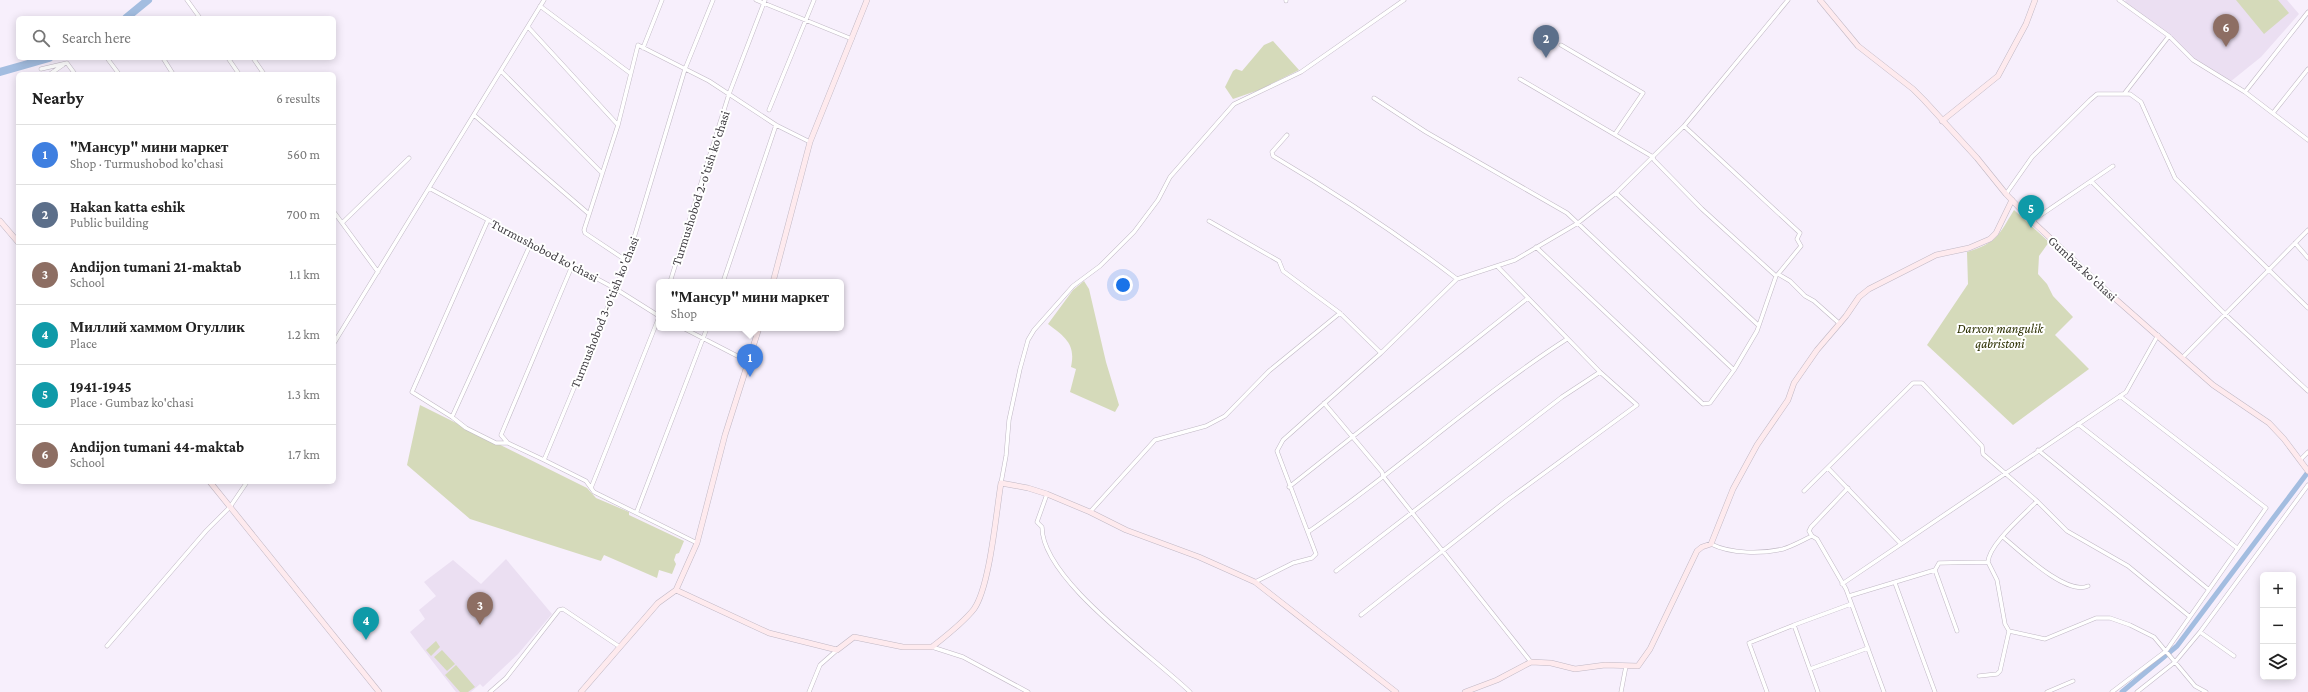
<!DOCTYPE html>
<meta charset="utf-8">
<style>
:root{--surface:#fff;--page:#f6f6f6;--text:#222;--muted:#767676;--line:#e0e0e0;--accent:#b45309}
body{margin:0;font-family:"Crimson Pro",serif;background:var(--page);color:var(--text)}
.controls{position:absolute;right:12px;bottom:12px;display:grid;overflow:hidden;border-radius:6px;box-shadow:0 2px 10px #0003}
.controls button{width:36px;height:36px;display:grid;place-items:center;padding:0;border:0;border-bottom:1px solid var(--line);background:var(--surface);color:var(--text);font:20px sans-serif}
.you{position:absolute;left:1123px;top:285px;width:14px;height:14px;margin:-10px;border:3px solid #fff;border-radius:50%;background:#1a73e8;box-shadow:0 0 0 6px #1a73e833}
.badge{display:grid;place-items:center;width:26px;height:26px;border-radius:50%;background:var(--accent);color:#fff;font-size:13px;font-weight:700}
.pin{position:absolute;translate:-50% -33px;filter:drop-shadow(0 1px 2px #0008)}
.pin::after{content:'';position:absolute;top:21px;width:14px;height:12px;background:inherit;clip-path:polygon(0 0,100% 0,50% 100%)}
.popup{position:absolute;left:656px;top:279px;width:188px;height:52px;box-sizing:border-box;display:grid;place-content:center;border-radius:6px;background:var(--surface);filter:drop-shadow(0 1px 3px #0005);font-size:13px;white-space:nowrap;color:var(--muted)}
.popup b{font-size:15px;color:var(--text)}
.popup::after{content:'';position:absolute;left:50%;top:100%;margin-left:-8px;border:8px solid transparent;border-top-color:var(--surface)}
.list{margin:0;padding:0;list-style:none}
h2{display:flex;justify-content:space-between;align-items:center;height:52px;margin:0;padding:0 16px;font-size:17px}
h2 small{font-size:13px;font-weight:400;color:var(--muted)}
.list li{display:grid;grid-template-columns:26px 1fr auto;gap:12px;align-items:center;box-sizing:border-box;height:60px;padding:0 16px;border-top:1px solid var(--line)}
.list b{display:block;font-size:15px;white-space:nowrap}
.list p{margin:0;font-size:13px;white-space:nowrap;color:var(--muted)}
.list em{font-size:13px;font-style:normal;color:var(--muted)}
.icon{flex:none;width:22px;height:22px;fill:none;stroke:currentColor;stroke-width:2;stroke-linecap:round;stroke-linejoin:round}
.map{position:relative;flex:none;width:2308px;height:692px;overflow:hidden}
.search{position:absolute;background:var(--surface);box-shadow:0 2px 10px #0003;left:16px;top:16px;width:320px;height:44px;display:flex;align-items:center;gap:10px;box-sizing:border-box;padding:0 14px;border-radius:6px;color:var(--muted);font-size:15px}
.panel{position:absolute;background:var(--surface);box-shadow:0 2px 10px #0003;left:16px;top:72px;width:320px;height:412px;border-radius:6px}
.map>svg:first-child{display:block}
</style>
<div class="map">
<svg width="2308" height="692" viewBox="0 0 2308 692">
<rect width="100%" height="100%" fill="#f7effc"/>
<path fill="#ebdff2" d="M2126,0H2287L2299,14L2261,57L2230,82L2194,59L2171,36L2124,2Z
M506,559L552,614L518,654L483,687L480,684L471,692H456L410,632L425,619L419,610L436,596L424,582L453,560L481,584Z"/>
<path fill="#d5daba" d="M2236,0H2278L2289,13L2264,34Z
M1273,41L1299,70L1259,90L1233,99L1225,87L1233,71L1236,69L1242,71L1264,45Z
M2014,210L2049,242L2039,256L2038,274L2047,284L2053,296L2073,317L2055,335L2089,369L2013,425L1927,345L1968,284L1967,252C1998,242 1998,236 2014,210Z
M1084,281L1089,289L1106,362L1119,405L1115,412L1070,392L1076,369L1071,367C1076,344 1065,337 1048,324L1073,290Z
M420,405L587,488L596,498L629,512V515L684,541L679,553L676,554L674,560L676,564L672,574L659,570L657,578L604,555L601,561L470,519L407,465Z
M436,641L440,647L431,656L426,650Z
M442,650L455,664L447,671L434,657Z
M456,665L475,687L468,692H460L445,675Z"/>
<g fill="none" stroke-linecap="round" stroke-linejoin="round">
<path stroke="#a3bde0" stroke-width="5" d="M2122,692L2177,646L2308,472"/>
<path stroke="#a3bde0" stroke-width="8" d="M126,18L148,0
M0,72L49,58"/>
<g stroke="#c0b8c4" stroke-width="4.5">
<path id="street" d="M187,0L200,18
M756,0L852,39
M2119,0L2169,36L2193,60L2245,92L2308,140
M1286,1V0
M540,6L630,73
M528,27L618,125
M2169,36L2124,94H2130L2141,102L2175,178L2308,308
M1561,45L1643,93L1615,134
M643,48L662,0
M107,58L119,74
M163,58L173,74
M228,58L239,74
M253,58L264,74
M41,69L67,63L75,74
M501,71L601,172
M50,74L63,65
M2245,92L2308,12
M1374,98L1426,132L1567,213L1734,370L1757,331L1776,276L1702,209L1654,160L1653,157L1520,79
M769,110L814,0
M2273,113L2308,69
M474,115L589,214
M1684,126L1800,233L1797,239L1801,246L1779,273
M1287,135L1272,152L1273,156C1337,194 1398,234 1457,279
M2091,181L2226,315L2308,391
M429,188L616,289L659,316
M1616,193L1758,325
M2006,194L2032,157L2090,100L2097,94H2124
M334,212L378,272
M488,220L412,392L452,417L466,428L496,443H508L544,460L586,481L594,492L697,543
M1209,221L1279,261L1283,271L1340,313
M2032,221L2113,166
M342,223L409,158
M2295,243L2308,258
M1536,247L1703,404L1710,403L1734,370
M627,261L585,233L584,230L618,125L638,45L709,81L776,125L810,142
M1778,274L1790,281L1805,296L1814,301L1840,324
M670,282L729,94L765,0
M723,282L776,125
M683,328L749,362
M334,343L544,0
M2182,358L2308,230
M1324,403L1382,472L1383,476L1531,662
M452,417L531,243
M2078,424L2237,548
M507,442L501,435L572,266
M2038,450L2208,589
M544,460L627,261L685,69L713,0
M2300,460L2308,452
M1828,468L1901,544
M1001,483L1006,456L1009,420L1020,369L1028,340L1034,330L1073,286L1100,266L1134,232L1158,200L1170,177L1234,104L1301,72L1404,0
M1289,487L1528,298
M591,488L659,317
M1804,491L1913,383H1922L1982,446L1983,454L2037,501C2024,515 1989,544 1988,562
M1047,494L1037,522L1042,527C1042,580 1153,656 1190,692
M2037,501L2067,531L2128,566L2189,616
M637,511L707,328
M1090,512L1155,440L1206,426L1225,416L1269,371L1340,313L1381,353
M1308,532C1397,471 1477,397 1567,339
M1812,536L1809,531L1811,527L1848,488
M2003,537C2019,550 2066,596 2088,586
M1711,544C1731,554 1762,554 1783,549C1793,546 1803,540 1812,536L1817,539L1846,589L1884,692
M1988,562L1997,580L2005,624L2009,631L2045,639L2096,618H2110L2130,625L2154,637L2195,686L2206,692
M1935,570L1957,631
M1336,571L1562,397L1600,372
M1255,582L1293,563L1312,558L1316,554L1277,451L1283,440L1381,353L1457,279L1515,260L1578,223L1616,193L1684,126L1788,0
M1895,583L1935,692
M1842,584L2126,392L2158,335
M1849,596L1935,570L1939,563L1988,562
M1361,615L1506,501L1637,405L1600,372L1497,266
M2200,632L2234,656
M107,646L206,531L230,507L247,482
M932,647L963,657L1028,692
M1810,669L1868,648
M1979,676L1997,674L2000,671L2009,631
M490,692L506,678L559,610L563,609L620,647
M809,692L820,665L837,650
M1621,692L1626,666
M1767,692L1749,643L1794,625
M1818,692L1794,625L1851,604
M2047,692L2073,681
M2112,692L2166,651L2266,508L2120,396
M2137,692L2175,662L2200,632L2308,485"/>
</g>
<g stroke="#c0b8c4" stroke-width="6">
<path id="secondary" d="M1820,0L1858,46L1913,89L1924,100L1977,158L2006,194L2032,221L2111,295L2213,385L2269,423L2284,439L2308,471
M1942,121L1998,76L2026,24L2035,0
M0,221L18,242
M773,282L810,142L867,0
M210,482L379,692
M676,590L769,633L837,650L854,637L903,647H932C946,636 963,623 974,609C990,586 996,513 1001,483L1028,488L1047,494L1090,512L1126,530L1199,557L1255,582L1396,692
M581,692L658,603L676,590L697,543L725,435L759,328
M1465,692L1497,680L1531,662L1551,663L1575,669L1605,665L1638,666L1650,649L1697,551L1702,547L1711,544L1733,489L1757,445L1788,400L1794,383L1817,350L1846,316L1859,297L1869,289L1936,255L1969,248L1990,239L1996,233L2012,200"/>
</g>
<use href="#street" stroke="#fff" stroke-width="3.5"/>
<use href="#secondary" stroke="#feeaee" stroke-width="5"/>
</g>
<g text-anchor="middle" stroke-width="4" stroke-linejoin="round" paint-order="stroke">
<g font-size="13" fill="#3e3b40" stroke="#fff">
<text transform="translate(700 188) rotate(-72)" y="5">Turmushobod 2-o'tish ko'chasi</text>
<text transform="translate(545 250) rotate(28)" y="5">Turmushobod ko'chasi</text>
<text transform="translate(2083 268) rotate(43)" y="5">Gumbaz ko'chasi</text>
<text transform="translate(604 312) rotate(-68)" y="5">Turmushobod 3-o'tish ko'chasi</text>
</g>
<g font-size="13" font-style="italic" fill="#2c3000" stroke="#fff">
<text x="2000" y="333">Darxon mangulik<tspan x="2000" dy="15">qabristoni</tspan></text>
</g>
</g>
</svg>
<div class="controls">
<button>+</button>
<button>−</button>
<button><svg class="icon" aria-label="layers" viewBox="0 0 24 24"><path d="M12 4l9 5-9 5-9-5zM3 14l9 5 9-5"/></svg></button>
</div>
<div class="you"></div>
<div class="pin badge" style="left:750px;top:377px;background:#3f7fe0">1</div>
<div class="popup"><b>&quot;Мансур&quot; мини маркет</b>Shop</div>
<div class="pin badge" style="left:1546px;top:58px;background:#5c6f8a">2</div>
<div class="pin badge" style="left:480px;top:625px;background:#8d6e63">3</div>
<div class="pin badge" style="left:366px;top:640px;background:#0f9aa8">4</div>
<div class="pin badge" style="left:2031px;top:228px;background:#0f9aa8">5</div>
<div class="pin badge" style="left:2226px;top:47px;background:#8d6e63">6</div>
<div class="search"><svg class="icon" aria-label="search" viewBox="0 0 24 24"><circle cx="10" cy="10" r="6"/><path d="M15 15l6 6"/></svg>Search here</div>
<section class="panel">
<h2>Nearby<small>6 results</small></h2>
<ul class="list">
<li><span class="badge" style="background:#3f7fe0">1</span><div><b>&quot;Мансур&quot; мини маркет</b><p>Shop · Turmushobod ko'chasi</p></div><em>560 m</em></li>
<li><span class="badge" style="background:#5c6f8a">2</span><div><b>Hakan katta eshik</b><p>Public building</p></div><em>700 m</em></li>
<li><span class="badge" style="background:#8d6e63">3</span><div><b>Andijon tumani 21-maktab</b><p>School</p></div><em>1.1 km</em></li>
<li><span class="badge" style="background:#0f9aa8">4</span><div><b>Миллий хаммом Огуллик</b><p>Place</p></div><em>1.2 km</em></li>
<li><span class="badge" style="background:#0f9aa8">5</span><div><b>1941-1945</b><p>Place · Gumbaz ko'chasi</p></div><em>1.3 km</em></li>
<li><span class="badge" style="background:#8d6e63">6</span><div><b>Andijon tumani 44-maktab</b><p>School</p></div><em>1.7 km</em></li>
</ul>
</section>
</div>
